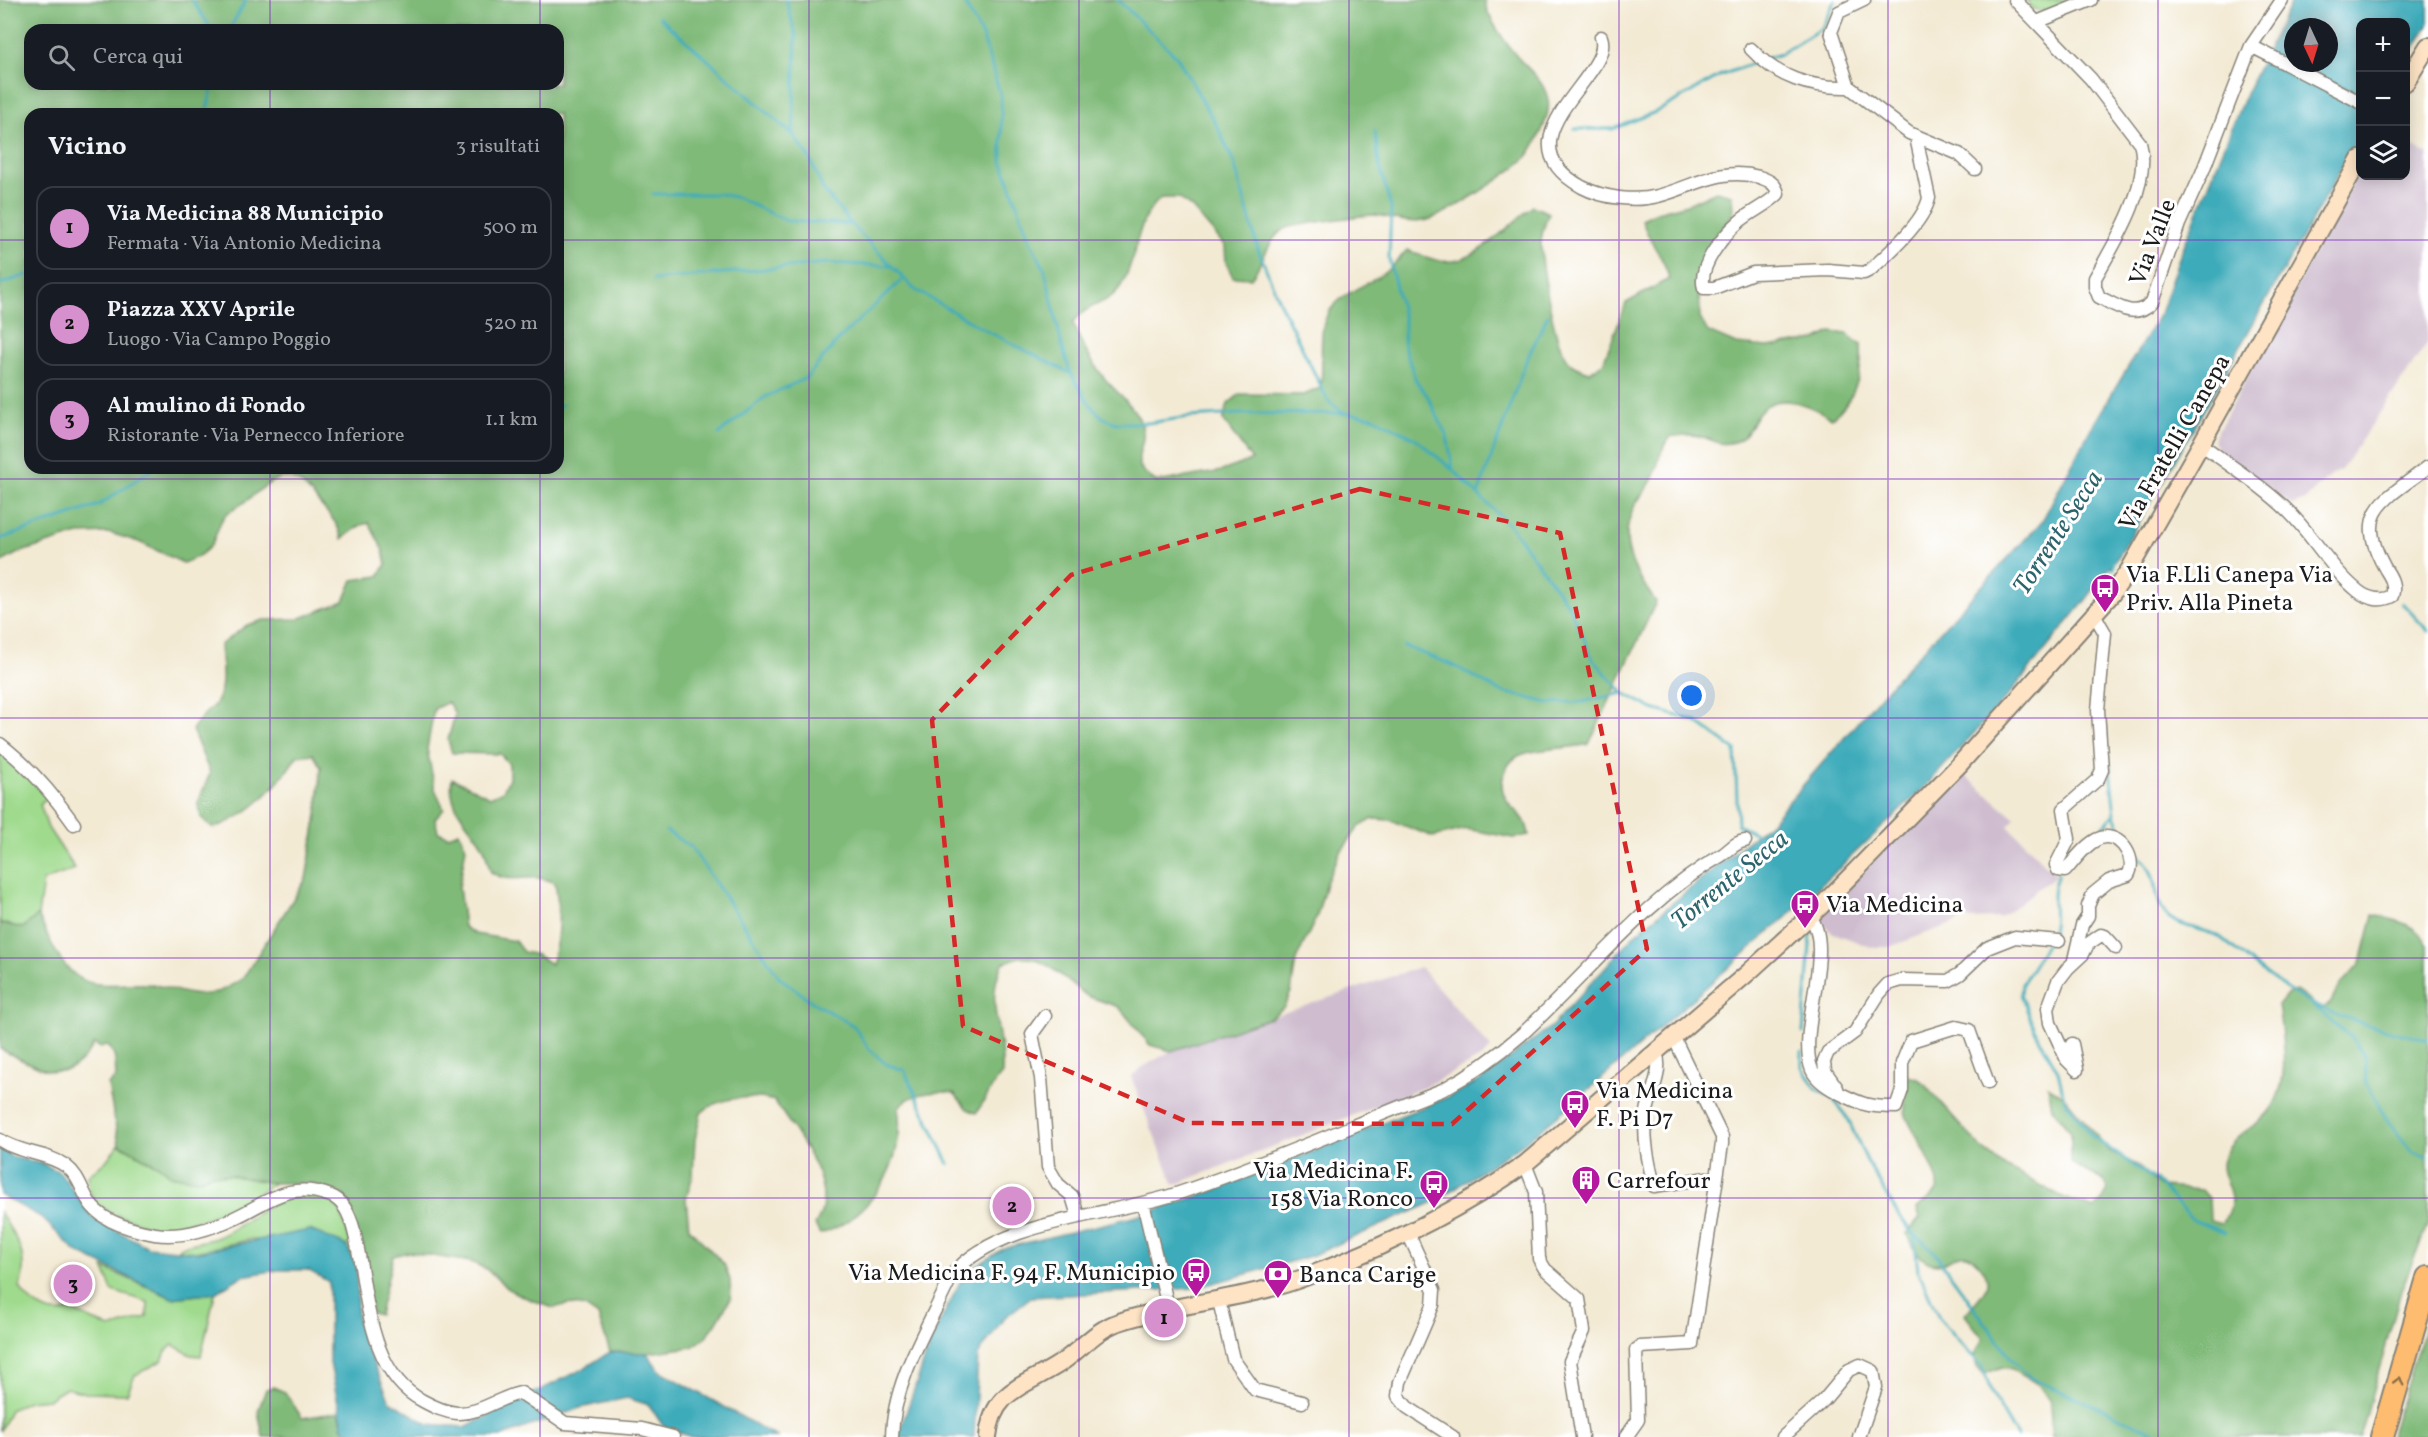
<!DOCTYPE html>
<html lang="it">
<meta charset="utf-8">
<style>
:root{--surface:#171b24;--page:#242831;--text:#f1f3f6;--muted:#9ea1a6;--line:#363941;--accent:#d690ce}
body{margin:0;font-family:Vollkorn,serif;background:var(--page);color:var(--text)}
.controls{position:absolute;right:18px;top:18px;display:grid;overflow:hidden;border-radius:12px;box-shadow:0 3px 15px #0003}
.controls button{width:54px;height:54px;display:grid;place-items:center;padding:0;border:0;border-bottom:2px solid var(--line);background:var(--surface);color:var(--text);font:30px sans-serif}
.compass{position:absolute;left:2284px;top:18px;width:54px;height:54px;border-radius:50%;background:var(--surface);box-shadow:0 3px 15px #0003;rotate:176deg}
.you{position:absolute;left:1692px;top:696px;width:21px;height:21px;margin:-15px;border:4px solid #fff;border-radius:50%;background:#1a73e8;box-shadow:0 0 0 9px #1a73e833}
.badge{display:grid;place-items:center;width:39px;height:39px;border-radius:50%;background:var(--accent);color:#111;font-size:20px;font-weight:700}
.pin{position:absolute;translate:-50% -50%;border:3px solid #fff;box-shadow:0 2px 6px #0006}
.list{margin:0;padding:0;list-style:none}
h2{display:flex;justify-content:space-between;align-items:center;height:78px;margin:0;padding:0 24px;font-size:26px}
h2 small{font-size:20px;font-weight:400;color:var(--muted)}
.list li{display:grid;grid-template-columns:39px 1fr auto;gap:18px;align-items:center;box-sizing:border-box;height:84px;margin:0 12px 12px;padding:0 12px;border:2px solid var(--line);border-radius:18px}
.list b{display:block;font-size:22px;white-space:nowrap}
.list p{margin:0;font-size:20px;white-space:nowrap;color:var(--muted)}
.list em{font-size:20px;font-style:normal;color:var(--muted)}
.icon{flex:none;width:33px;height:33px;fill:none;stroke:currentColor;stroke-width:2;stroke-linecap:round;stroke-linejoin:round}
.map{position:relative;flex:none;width:2428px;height:1437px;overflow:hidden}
.search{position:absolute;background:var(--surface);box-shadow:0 3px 15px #0003;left:24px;top:24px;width:540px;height:66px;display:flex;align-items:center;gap:15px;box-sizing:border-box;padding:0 21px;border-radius:18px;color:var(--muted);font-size:22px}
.panel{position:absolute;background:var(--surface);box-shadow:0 3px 15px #0003;left:24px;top:108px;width:540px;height:366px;border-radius:18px}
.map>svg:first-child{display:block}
</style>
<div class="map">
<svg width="2428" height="1437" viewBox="0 0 2428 1437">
<rect width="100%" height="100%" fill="#fff"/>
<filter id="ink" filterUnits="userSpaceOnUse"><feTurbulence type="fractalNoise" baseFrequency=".0167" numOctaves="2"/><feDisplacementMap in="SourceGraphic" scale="12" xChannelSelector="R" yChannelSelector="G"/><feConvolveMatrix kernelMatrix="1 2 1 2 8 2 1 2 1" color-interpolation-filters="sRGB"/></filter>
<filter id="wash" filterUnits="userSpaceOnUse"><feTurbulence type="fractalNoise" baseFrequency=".008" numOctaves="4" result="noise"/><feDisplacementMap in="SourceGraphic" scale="24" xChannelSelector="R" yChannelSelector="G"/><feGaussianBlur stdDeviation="1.35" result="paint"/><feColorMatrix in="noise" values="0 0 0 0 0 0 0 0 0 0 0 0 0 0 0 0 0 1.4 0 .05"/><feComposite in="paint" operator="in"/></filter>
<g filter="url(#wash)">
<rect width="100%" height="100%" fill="#f3ead4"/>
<path fill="#cfbdcf" d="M2406,143L2428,154V342L2341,470L2330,476L2305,500L2292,505L2219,451L2213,440L2360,169V176H2406Z
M1961,772L2015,818L2008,826L2056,875L2000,918L1965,919L1889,947H1871L1831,932L1818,918Z
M1420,967L1491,1048L1482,1057L1425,1087L1174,1185L1131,1077L1141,1068L1171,1051Z"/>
<path fill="#9fda8d" stroke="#5e7b54" stroke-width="1.5" d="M2026,0H2074C2056,7 2039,21 2026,0Z
M0,748L51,794L40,804L48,828L75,869L43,881L38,915L23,928L0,923Z
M119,1144L164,1169L170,1175L197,1180L212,1174L228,1175L274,1183L234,1209L200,1220L156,1228L116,1215L96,1204L89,1190L88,1176L106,1161Z
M300,1196L334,1202L341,1213L357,1266L252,1239L196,1252L177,1251C185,1242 205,1242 216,1238C246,1226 266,1199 300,1196Z
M0,1212C17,1241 29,1252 20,1287C29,1305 52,1318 71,1310L110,1328L147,1317L148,1302L112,1291L104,1268L172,1298L215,1293L201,1356L191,1355L173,1345L166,1351L162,1361L135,1375L127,1394L86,1393L66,1388L49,1399L28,1401L10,1410L0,1431Z"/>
<path fill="#7fba78" stroke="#4e6b4a" stroke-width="1.5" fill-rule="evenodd" d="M0,0H1485C1484,14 1511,51 1522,62C1536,76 1554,92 1547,116C1544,128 1533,151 1524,160C1507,175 1443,218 1423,221C1405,224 1391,216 1373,215C1367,215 1293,225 1287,228C1269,235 1264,263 1251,278L1233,277L1226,263L1225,246L1192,208L1179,198H1161C1133,223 1140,253 1122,284C1108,308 1089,300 1073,323C1080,342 1092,363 1105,379C1117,393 1137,408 1142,426C1149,451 1122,460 1157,482L1222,471L1252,460L1223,420L1228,404L1240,394L1304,395L1320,388C1325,367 1318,344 1324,323C1332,295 1363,288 1384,273C1392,267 1400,258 1407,250C1421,255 1438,263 1453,261C1479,259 1513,221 1533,206L1549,213C1545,223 1541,233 1541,244C1542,269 1553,333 1564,355C1570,366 1579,369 1590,372L1603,363L1626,303L1669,279C1665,256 1647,242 1642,219L1657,212L1688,204L1716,191L1732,195L1733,213L1698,268L1700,318L1708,332L1736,344L1768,347L1816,340L1831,332L1847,334L1861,345C1863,373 1855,400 1832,418C1810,406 1776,388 1757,415C1750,425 1748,438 1734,442C1720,446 1715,441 1703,437C1691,434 1682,435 1670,437C1659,450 1660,462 1653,478C1648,489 1638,498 1633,509C1617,546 1635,572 1656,602L1589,744C1567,749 1544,748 1523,754C1507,759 1497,781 1505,797C1514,816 1525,810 1529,835L1514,838L1466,829L1433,837L1390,820L1373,819L1359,827L1339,854L1326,883L1317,916L1296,960L1291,992L1284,1007L1270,1018L1171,1051L1150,1045L1119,1007L1087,996L1049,966L1035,959L1019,957L1003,963C983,1002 1005,1033 1002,1074C991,1086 986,1100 976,1113L967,1109L954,1093C936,1090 909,1093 898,1108C907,1160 871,1219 820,1234L815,1225C842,1186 795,1135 775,1101C753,1095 719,1096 701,1113L695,1139L693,1175L686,1199L689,1228L724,1264L730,1280L731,1298L715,1325L705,1338L692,1347L647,1353L610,1352L598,1316L585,1307L569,1304L553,1308L524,1297L510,1290L486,1269L471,1262L408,1252L393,1256L379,1315L372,1313L350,1206L344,1196L310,1183H274L228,1175L212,1174L197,1180L170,1175L164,1169L119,1144L108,1085L116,1077C115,1065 117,1052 106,1045L101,1048L94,1044C67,1091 38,1067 0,1049V923L23,928L38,915C49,937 57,963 78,977C96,990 125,982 146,984C171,985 186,999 214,993C225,990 234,984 243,978L306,879L317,815L321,767L313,754L297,756C277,787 251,816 213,828L201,818L198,803L210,773L192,730C199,718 205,714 214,705C227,688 221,664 220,645L247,625L264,620L298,619L344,601L353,580L379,576L386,564L383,550L369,523L361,525L342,539C338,521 326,512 315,498C291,466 275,477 250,498C243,505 230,509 224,517C217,525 217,538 210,546C203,555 193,559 183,563L139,542L110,533L78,534L18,553L0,563ZM30,30H558V84H30ZM30,114H558V468H30ZM448,702L455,714L448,740L452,753L500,754L509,764V778L503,791L490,797L452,778C447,808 469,822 482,845C487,852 487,863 491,872C514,887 530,870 555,883C560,910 560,938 551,964L537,955L523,952L515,941L475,934L464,927L459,887L466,847L459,832L448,836L438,832L435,819L444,809L435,789L427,749L434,709Z
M2373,915C2396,920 2416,923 2428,945V1223L2401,1291L2360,1437H2052L2050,1402L2039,1385L2012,1369L2002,1367L1984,1374L1977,1366L1974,1357L1983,1338L1965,1315C1978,1296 2001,1285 1976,1261C1972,1257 1966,1253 1960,1255C1954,1256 1949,1261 1943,1263C1924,1268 1912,1249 1907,1234L1920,1218L1917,1209C1923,1200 1937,1197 1938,1186C1940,1177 1913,1129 1907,1118C1902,1108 1906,1087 1906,1076L1917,1078L1925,1085L1982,1149L2007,1168L2063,1197L2094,1209C2129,1176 2083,1176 2071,1162V1132L2052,1108L2048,1086L2064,1096L2109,1151L2137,1165L2160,1187L2202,1190L2209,1198L2210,1221L2221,1224C2247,1196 2214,1180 2224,1156C2233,1137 2248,1131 2263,1118C2293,1091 2283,1040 2278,1005L2286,995L2296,991L2321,1009L2330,1004L2340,985L2361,963Z
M2428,1315V1437H2390Z
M273,1387L285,1392L302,1418L339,1412L343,1428L355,1437H263L258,1411L266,1389Z"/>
<path fill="#3cabba" stroke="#2c646b" stroke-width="1.5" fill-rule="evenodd" d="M2292,0H2428V25L2406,62V22H2360V136L2185,443L2123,550L2085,601L2008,696L1923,789L1791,913L1584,1094L1524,1143L1434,1202L1311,1256L1196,1288L1031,1297L1004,1318L978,1355L974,1437H888L899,1433L932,1338L964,1274L1004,1248L1137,1216L1210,1192L1448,1097L1479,1081L1553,1025L1635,934L1771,822L1884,692L2042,521L2090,430L2160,314L2177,263L2243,100ZM2293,27H2329V63H2293Z
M0,1149L13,1157L43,1164L60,1172L93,1218L148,1247L196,1252L310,1230L346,1245L357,1266V1318L364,1342L390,1401L428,1424L465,1427L583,1369L610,1352L647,1353L659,1370L777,1437H691L663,1426L649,1405L627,1398L580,1408L500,1437H355L343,1428L329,1358V1282L308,1270H278L242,1276L215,1293L172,1298L76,1252L41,1217L0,1195Z"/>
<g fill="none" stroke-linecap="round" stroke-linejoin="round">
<path stroke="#3cabba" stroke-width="3" d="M192,0L212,30
M786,0L796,35L793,135
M963,0L983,38L1001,97L1002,161L1030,241L1045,270L1062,346L1071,374L1089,403L1102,417L1116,423H1148L1189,417L1240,414L1344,413L1373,417L1416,439L1453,470L1512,528L1569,606L1593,659L1623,693L1653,709L1695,721L1735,750L1738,825L1760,836
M1118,0L1177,57L1217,126L1234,163L1258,249L1279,301L1328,401L1343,412
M659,17L793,135L809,157L824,191L851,224L914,289L985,330L1070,373
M229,30L246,0
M1765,59L1780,54L1822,28L1835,0
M206,114L213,84
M481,114L485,107
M1575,129H1612L1658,111L1719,76L1759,61
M1375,132L1379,164L1391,207L1389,259L1404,320V346L1416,381L1427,395L1447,436L1453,470
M653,194H721L738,198L787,221L850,224
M653,280L827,263L891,266
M0,284L30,274
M558,406L561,405
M719,434L765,397L806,378L841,337L903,279
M1478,494L1526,361L1548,315
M0,539L99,505L154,468
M2113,569L2114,559
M2402,603L2428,631
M1404,646L1455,666L1499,691L1548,703L1582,702L1623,693
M2105,726L2115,814L2124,840
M666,831L691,847L780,978L814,1003L854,1026L869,1049L886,1064L904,1070L949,1164
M2096,835L2115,814
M2132,850C2136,855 2142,858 2146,863C2159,879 2152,905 2171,919C2186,929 2204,928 2220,937C2247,959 2274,983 2305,1000C2342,1020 2388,1031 2428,1040
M1812,891L1814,901
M2050,937C2059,916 2047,899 2058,874
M2047,943L2022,984L2021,994L2034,1029L2058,1071L2064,1099L2093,1137L2156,1181L2193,1220L2225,1233
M2311,1004L2351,1037L2364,1055L2367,1084L2387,1120L2412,1152L2428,1157
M1803,1033L1811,932
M1802,1052V1067L1807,1075L1816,1088L1833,1099L1846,1115L1868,1163L1897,1213L1914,1235L1918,1270L1939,1318L1982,1366L1992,1394L2017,1437
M1915,1235L1931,1248L2013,1361L2031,1378L2165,1437"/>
</g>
</g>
<g filter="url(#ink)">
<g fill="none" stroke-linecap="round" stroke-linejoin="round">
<g stroke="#888378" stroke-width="15">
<path id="street" d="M1864,0L1839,12L1831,32L1849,87L1909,133L1959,154L1975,169
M2015,0L2091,79L2140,143C2152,184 2115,243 2095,278V287L2099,297C2117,306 2135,320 2152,302L2179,224L2202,173L2251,46L2282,0
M2037,22L2091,0
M1601,37C1616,75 1494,138 1582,187C1603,198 1635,202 1658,196C1693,187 1721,166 1759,177C1768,180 1776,183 1778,194C1767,205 1752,211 1740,221C1725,234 1697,266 1704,288H1714L1753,273L1828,270L1864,273L1870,270C1888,254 1924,222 1929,198L1916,137
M2251,46L2360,102
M1751,49C1778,78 1809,88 1849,87
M2201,444C2230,466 2263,486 2289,512C2313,536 2331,569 2358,591C2368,599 2381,602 2392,596C2395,586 2392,579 2386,570C2352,511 2384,501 2428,467
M0,744C30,767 52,793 74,824
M1810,917C1836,947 1796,1034 1812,1070C1817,1081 1829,1088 1839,1093C1863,1105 1869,1107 1896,1107L1902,1090V1063L1911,1041L1956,1027L1969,1030L1988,1083
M2074,960L2082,925L2088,916V906L2093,894L2109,881L2128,875C2137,861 2123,836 2105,837C2090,838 2075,860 2065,871L2058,870L2056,865L2069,839L2064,809L2098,779L2102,770L2098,710L2105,633L2094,614
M1045,1016L1032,1034L1041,1078L1048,1167L1058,1184L1072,1196L1078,1216
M2072,1044L2077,1069
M1656,1053C1664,1072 1648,1097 1646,1117C1643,1139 1649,1164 1654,1186L1707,1178
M2077,1070L2067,1060L2050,1023L2048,1008L2058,981L2068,968L2083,954L2088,944L2101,935L2105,936L2116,948
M1837,1088L1825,1071L1824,1061L1828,1052L1855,1032L1879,994L1888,984L1902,980L1948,981L1960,974L1987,948L2015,937L2059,941
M0,1140C21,1154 46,1152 66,1166C78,1175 81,1188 88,1200C99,1221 132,1230 155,1234C181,1238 210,1229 234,1218C269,1202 288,1180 331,1196C377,1213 344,1360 423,1401C434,1407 444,1412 457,1413C481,1414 499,1397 521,1393L565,1423L642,1429L673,1437
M1525,1164L1536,1192L1539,1259L1545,1269L1579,1299L1584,1331L1570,1361L1582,1437
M1143,1203L1169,1311
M1408,1233L1434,1290L1433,1305L1426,1322L1400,1382L1398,1396L1407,1407L1453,1437
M1219,1301L1233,1359L1255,1390L1302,1402
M892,1437C893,1380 929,1326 952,1275C998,1219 1113,1216 1179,1193C1268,1163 1355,1124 1442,1090C1470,1075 1497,1056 1521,1035C1587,975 1644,900 1722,855C1730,850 1735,842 1745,841
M1626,1437L1638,1420L1636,1350L1640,1347L1692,1344L1722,1144V1137L1674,1038
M1783,1437L1824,1400L1849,1370L1860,1365L1873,1371L1876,1387L1859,1437"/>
</g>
<g stroke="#888378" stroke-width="20">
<path id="secondary" d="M2406,82L2428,46
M988,1437C992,1392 1022,1387 1056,1366C1077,1354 1094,1330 1119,1322C1180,1302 1247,1300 1308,1276C1385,1247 1458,1211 1525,1164L1749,972L1821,906L1959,765L2111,595L2129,570L2201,444L2360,159"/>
</g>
<g stroke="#888378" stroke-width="26">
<path id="highway" d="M2382,1437L2428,1278"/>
</g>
<use href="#street" stroke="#fff" stroke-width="12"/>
<use href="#secondary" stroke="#fee4c5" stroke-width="16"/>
<use href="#highway" stroke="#fdbc6f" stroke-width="22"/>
</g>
<defs><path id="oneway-chevron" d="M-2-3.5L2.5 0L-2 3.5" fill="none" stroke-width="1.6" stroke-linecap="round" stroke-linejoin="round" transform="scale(1.5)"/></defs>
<use stroke="#8c6c46" href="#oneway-chevron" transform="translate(2399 1381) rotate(-74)"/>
</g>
<path fill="none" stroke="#d62828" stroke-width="4.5" stroke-dasharray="12 8" stroke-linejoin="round" d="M1360,489L1560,533L1647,949L1452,1124L1190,1123L963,1026L932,720L1071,575Z"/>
<path fill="none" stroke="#7b2cbf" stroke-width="1.5" stroke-opacity="0.55" d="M270,0V30M540,0V30M809,0V1437M1079,0V1437M1349,0V1437M1619,0V1437M1888,0V1437M2158,0V1437M270,84V114M540,84V114M0,240H30M558,240H2428M270,468V1437M540,468V1437M0,479H2428M0,718H2428M0,958H2428M0,1198H2428"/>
<defs>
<g id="bus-pin" transform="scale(1.5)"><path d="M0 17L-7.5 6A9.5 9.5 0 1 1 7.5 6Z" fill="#b5179e" stroke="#fff"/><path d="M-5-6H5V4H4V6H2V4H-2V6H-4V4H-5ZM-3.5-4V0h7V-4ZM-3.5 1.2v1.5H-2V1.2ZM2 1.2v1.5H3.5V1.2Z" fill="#fff"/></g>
<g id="building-pin" transform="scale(1.5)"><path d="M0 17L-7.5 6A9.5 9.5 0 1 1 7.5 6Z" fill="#b5179e" stroke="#fff"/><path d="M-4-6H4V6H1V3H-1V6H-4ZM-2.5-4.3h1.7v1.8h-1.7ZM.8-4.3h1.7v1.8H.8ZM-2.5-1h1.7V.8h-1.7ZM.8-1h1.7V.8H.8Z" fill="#fff"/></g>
<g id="bank-pin" transform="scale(1.5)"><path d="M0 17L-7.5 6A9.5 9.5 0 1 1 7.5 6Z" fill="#b5179e" stroke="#fff"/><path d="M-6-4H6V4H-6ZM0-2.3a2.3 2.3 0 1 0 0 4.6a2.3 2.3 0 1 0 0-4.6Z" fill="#fff"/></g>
</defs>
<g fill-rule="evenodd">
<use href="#bus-pin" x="2105" y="588"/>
<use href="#bus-pin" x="1805" y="904"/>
<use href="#bus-pin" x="1575" y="1104"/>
<use href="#building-pin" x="1586" y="1180"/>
<use href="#bus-pin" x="1434" y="1184"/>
<use href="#bus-pin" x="1196" y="1272"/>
<use href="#bank-pin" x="1278" y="1274"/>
</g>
<g text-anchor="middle" stroke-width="6" stroke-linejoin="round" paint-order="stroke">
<g font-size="24" fill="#1c1c1c" stroke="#fff">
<text transform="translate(2152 242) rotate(-69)" y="8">Via Valle</text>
<text transform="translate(2174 442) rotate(-60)" y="8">Via Fratelli Canepa</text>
</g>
<g font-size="24" fill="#1c1c1c" stroke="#fff" text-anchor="start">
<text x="2126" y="582">Via F.Lli Canepa Via<tspan x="2126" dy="28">Priv. Alla Pineta</tspan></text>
<text x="1826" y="912">Via Medicina</text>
<text x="1596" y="1098">Via Medicina<tspan x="1596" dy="28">F. Pi D7</tspan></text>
<text x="1413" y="1178" text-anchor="end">Via Medicina F.<tspan x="1413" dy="28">158 Via Ronco</tspan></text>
<text x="1607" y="1188">Carrefour</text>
<text x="1175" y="1280" text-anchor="end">Via Medicina F. 94 F. Municipio</text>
<text x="1299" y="1282">Banca Carige</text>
</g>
<g font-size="26" font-style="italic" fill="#2c646b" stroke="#fff">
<text transform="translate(2057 532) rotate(-57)" y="9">Torrente Secca</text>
<text transform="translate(1729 879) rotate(-39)" y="9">Torrente Secca</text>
</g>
</g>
</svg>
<div class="controls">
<button>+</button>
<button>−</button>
<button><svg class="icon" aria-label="layers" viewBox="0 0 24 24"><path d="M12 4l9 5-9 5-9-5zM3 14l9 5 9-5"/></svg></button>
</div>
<svg class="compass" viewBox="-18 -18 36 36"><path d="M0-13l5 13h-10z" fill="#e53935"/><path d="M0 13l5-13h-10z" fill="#9ea1a6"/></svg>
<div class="you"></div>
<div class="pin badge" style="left:1164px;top:1318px">1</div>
<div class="pin badge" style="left:1012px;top:1206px">2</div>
<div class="pin badge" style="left:73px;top:1284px">3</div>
<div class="search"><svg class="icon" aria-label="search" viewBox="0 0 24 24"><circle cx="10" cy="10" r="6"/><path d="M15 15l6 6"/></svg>Cerca qui</div>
<section class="panel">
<h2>Vicino<small>3 risultati</small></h2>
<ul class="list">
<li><span class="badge">1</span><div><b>Via Medicina 88 Municipio</b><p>Fermata · Via Antonio Medicina</p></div><em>500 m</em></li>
<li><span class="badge">2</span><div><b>Piazza XXV Aprile</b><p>Luogo · Via Campo Poggio</p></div><em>520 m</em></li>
<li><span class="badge">3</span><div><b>Al mulino di Fondo</b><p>Ristorante · Via Pernecco Inferiore</p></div><em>1.1 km</em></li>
</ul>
</section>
</div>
